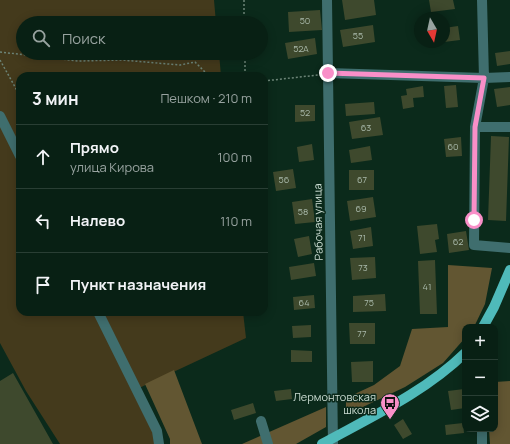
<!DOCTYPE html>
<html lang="ru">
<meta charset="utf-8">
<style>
:root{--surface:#082014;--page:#11281d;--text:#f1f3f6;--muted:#98a3a0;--line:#293e34}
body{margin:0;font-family:Manrope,sans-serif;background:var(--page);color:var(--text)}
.controls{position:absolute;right:12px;bottom:12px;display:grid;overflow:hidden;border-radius:8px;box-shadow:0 2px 10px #0003}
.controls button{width:36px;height:36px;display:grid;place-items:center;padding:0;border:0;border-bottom:1px solid var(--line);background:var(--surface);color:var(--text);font:20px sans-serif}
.compass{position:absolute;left:414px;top:12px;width:36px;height:36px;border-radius:50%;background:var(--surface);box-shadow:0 2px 10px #0003;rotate:171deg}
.stop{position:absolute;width:12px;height:12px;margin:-9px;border:3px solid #f98fc8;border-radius:50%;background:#fff}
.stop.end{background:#f98fc8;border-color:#fff;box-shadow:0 1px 4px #0008}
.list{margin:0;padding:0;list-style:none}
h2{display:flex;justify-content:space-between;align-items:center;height:52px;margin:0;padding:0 16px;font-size:17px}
h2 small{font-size:13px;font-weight:400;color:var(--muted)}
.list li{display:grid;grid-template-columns:26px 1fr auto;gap:12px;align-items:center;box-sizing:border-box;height:64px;padding:0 16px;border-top:1px solid var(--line)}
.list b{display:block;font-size:15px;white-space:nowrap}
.list p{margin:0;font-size:13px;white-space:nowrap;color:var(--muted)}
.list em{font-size:13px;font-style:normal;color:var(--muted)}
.icon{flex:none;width:22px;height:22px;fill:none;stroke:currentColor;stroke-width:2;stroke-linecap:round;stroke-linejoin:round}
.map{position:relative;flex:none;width:510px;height:444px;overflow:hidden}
.search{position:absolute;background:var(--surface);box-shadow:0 2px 10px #0003;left:16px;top:16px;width:252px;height:44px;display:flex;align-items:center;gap:10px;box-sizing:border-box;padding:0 14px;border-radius:22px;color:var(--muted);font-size:15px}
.panel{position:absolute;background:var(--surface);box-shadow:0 2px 10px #0003;left:16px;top:72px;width:252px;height:244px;border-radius:12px}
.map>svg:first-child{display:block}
</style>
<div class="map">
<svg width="510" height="444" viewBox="0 0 510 444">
<rect width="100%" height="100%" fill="#0b2a1b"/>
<path fill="#443a1c" d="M0,0H214L216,23H23V53H219L221,76H20V312H243L246,338L137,389L159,444H60L26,391L0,343Z"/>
<path fill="#625632" d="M448,265L492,268L485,304L474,327H465V338L443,363L405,387L346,415V398L374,385L400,366L412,329L448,327Z
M174,370L202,444H170V439L145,384Z
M510,381V444H490L489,429H495V382Z
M326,407V427L296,444H242Z"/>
<path fill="#3e492d" d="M342,0H374L376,15L345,20Z
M429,0H453L455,9L431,12Z
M320,10L322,30L289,32L288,12Z
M373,25L375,42L343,47L340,30Z
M458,26L460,40L444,42V28Z
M315,38L317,54L288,59L285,43Z
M510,51V64L497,66L495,53Z
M456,85L458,107L446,108L444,86Z
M423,86L424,97L413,98L414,107L403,109L401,96L407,95L406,89Z
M510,87V105L497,107L494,89Z
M374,102L375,114L346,116L345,104Z
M295,105H315V121L295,122Z
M380,117L383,135L352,139L349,122Z
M491,136L509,137L506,221L488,220Z
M461,137L462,156L446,157L444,139Z
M312,144L314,160L299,162L297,147Z
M370,146L372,160L351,163L349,150Z
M293,169L296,188L276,191L273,172Z
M349,170H374V190H349Z
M373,197L376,217L350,221L347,201Z
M312,199L315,222L295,224L292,202Z
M437,224L439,239L435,240L437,252L420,254L417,226Z
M371,227L373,246L353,249L350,231Z
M466,231L469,250L449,253L447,234Z
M309,236L312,254L298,257L294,239Z
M375,257L376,278L352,280L350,258Z
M435,260L437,314H420L418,261Z
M314,263L316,276L291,280L289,267Z
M385,294L386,311L353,312V296Z
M314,295L315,308L294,310L293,297Z
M349,323H375V344H350Z
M311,325V337L293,338L292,326Z
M291,350L312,351V362H291Z
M373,361V382H352L351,362Z
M13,373L53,444H0V381Z
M291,389L292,399L276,401L274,391Z
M464,389L465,408L451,410L448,391Z
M253,403L256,413L234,420L231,410Z
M403,419L412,434L403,439L394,425Z
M463,423L464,433L446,435L445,425Z"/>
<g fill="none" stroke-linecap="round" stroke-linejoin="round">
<path stroke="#6d8578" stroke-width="1.5" stroke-dasharray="2 2" stroke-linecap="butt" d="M244,0V23
M0,52L78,61L122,60L180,65L195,62L209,76
M245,53V76
M0,60L20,96
M264,81L318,75"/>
<path stroke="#3f6e6e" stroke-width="10" d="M327,0L333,444
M482,0L484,78L475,127L474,245L510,248
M328,73L484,78L510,77
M0,116L20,156
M475,127H510
M98,312L157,431L159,444
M261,421L268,444
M482,444V429"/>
<path stroke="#4fbaba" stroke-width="10" d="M483,327L494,307L510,270
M322,444C371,417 425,392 465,353"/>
</g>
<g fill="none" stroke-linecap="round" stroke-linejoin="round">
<path stroke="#f98fc8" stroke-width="5" d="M328,73L484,78L475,127L474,220"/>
</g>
<defs>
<g id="bus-pin" transform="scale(1)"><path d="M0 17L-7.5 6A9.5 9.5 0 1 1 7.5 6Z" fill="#f98fc8" stroke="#0b2a1b"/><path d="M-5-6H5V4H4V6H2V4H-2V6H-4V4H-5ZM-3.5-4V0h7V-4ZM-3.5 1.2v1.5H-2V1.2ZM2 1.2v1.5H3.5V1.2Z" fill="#111"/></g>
</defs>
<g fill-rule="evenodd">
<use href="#bus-pin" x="390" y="403"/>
</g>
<g text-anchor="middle" stroke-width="3" stroke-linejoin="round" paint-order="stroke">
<g font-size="9" fill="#a9b9aa">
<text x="305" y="24">50</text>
<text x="358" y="39">55</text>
<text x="301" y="52">52А</text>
<text x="305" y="116">52</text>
<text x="366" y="131">63</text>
<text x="453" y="150">60</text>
<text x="284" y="183">56</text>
<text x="362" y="183">67</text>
<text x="361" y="212">69</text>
<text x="303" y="215">58</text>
<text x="362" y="241">71</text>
<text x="458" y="245">62</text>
<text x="363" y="271">73</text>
<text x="427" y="290">41</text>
<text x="304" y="306">64</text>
<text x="369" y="306">75</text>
<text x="362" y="337">77</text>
</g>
<g font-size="11" fill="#cdded4" stroke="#0b2a1b">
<text transform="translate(318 222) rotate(-91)" y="4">Рабочая улица</text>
</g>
<g font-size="11" fill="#cdded4" stroke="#0b2a1b" text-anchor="end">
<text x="376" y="401">Лермонтовская<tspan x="376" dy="13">школа</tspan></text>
</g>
</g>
</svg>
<div class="controls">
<button>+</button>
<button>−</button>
<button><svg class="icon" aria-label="layers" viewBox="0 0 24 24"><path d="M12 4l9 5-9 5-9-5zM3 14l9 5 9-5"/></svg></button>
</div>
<svg class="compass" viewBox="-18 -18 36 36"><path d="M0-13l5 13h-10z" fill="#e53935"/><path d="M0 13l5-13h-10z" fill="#98a3a0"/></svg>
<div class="stop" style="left:474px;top:220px"></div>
<div class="stop end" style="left:328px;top:73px"></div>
<div class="search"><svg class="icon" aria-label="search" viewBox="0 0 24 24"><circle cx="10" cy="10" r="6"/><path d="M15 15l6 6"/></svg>Поиск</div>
<section class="panel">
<h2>3 мин<small>Пешком · 210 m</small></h2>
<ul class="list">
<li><svg class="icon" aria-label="ahead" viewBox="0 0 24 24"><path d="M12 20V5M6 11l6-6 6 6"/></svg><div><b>Прямо</b><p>улица Кирова</p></div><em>100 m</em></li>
<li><svg class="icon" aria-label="left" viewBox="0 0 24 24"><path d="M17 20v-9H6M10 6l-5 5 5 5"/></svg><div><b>Налево</b></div><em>110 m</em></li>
<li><svg class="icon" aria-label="arrive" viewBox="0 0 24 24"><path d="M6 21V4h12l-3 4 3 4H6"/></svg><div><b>Пункт назначения</b></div></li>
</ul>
</section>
</div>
